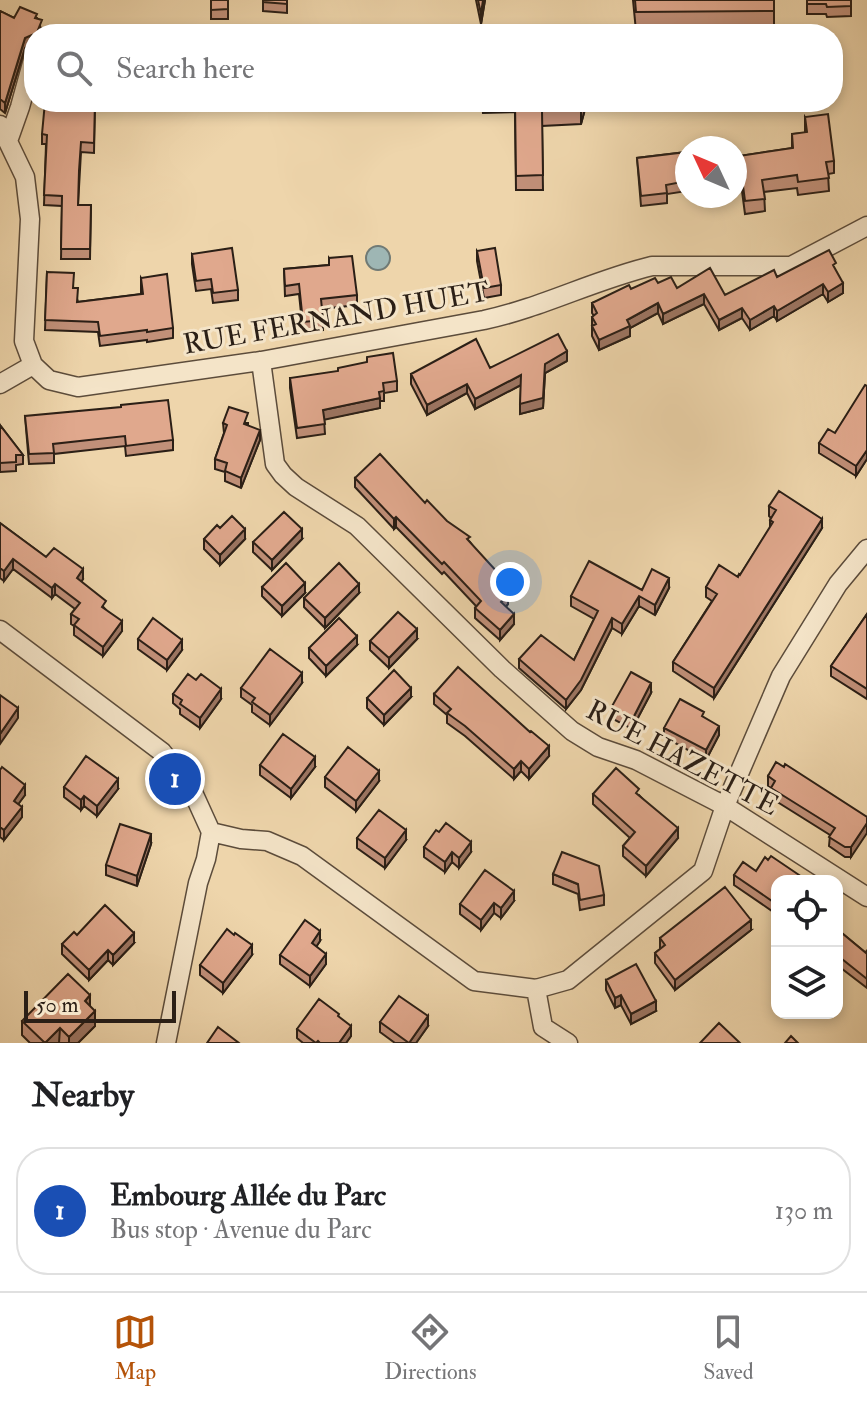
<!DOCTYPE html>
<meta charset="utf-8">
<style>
:root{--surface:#fff;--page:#f6f6f6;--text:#202124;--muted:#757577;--line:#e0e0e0;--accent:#b45309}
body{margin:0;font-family:"IM FELL Double Pica",serif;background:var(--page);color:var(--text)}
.controls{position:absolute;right:24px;bottom:24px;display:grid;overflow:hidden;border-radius:16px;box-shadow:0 4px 12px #0003}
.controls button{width:72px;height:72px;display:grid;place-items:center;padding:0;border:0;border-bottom:2px solid var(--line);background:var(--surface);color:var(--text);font:40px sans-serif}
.compass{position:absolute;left:675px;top:136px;width:72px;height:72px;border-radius:50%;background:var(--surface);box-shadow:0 4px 12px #0003;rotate:314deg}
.scale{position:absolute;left:24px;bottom:20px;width:152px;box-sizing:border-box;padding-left:8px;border:4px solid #2b1f16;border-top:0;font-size:22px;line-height:28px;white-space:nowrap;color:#2b1f16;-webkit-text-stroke:6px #f4e4c8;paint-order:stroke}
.you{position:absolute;left:510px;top:582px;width:28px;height:28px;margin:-20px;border:6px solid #fff;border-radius:50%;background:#1a73e8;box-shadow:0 0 0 12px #1a73e833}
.badge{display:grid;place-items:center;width:52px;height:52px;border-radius:50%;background:var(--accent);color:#fff;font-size:26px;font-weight:700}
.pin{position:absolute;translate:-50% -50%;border:4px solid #fff;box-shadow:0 2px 8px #0006}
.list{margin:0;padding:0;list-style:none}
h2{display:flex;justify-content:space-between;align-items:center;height:104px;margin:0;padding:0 32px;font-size:34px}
h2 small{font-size:26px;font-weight:400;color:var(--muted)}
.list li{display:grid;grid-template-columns:52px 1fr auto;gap:24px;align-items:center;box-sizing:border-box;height:128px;margin:0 16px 16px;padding:0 16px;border:2px solid var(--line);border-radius:32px}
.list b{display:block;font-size:30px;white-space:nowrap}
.list p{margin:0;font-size:26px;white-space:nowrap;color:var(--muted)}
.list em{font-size:26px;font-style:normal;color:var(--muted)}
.icon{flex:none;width:44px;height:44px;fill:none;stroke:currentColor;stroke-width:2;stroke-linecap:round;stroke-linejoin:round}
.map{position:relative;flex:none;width:867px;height:1043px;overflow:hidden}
.search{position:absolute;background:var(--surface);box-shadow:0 4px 12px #0003;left:24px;right:24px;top:24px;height:88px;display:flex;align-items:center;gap:20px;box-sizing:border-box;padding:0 28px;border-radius:32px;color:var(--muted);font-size:30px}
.sheet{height:248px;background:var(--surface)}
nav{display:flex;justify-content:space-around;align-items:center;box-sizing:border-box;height:112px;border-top:2px solid var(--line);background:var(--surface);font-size:22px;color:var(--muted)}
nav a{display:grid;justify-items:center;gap:4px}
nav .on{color:var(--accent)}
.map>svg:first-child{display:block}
</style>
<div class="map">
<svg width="867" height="1043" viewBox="0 0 867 1043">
<rect width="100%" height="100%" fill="#eed5ab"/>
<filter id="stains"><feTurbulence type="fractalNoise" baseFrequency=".0025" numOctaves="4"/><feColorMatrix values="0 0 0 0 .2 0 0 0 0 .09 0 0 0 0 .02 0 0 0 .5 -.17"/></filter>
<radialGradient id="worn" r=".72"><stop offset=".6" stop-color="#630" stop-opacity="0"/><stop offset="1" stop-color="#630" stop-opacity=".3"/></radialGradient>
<path fill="#9eb6b4" stroke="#707a75" stroke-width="2" d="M366 258a12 12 0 1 1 24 0a12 12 0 1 1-24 0Z"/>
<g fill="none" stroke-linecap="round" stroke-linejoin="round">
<g stroke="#5c4c3b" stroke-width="21">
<path id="street" d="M0,125L25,177L30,219L24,341L33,365L49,380L78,387L261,361L484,320C541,308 594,280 652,266H791L867,226
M8,141L20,107L34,56
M261,361L275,464L283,475L296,487L357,526L502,669L572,731L598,747L636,760L725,806L867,897
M0,384L33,365
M0,630L162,752L191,788L211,832
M211,832L241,839L267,841L302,856L474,981L536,989L568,980L703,871L725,806L781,676L838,584L867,549
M536,989L543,1027L568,1043
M166,1043L198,883L206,859L211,832"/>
</g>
<use href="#street" stroke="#f4e4c8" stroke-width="18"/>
</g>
<path fill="#c19079" stroke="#2b1f16" stroke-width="2" d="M211,0H228V19H211Z
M263,0H287V13L263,11Z
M476,0H485L481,24Z
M633,0H774V30L636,31Z
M807,0H851V16L827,17L826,14H807Z
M0,11L14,18H37L42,31L59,34H34V44L30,45L25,48L5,113L0,109Z
M95,102L94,153L81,152L78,205H91L90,259H61L62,206L44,205L46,144H42V134Z
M482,102H585V109L581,124L542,126L543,190H516L515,112L483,113Z
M805,117L834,161V173L828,174L829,191L798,195L797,188L764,192L765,211L745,214L739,168V156L792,148V134L805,133Z
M687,152V191L667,194V203L641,206L637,158Z
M477,251L501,285V295L484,298L477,261Z
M192,254L238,290V300L213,303L211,289L196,291L192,264Z
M329,258L357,295V305L322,309L323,330L303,332L299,294L285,296L284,269L329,265Z
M836,271L843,293L828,302L823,294L777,321L774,316L750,330L742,318L719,330L704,304L663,324L658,313L630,328V336L599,350L592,336V317L594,316L592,313V303L631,289L658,283L677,288L725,295L777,277Z
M47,272L74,288L78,302L141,294V278L173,328V338L147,342V340L100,346L98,332L45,330Z
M567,361L545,373L543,408L520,414L521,385L475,409L467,393L427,415L411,384V374Z
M290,378L397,381V391L384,393V401H380V408L324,419L325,434L297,438L290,388Z
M867,386V459L856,476L819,453V443L835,433Z
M25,416L173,440V450L126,456L125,446L54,454V463L29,464Z
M223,423H248V425L260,440L241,488L225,481V472L215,469V459L224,433Z
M0,425L23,455V464L16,465V471L0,472Z
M355,478L425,503L470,542L499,584L498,585L508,604L506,607L514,624L500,640L475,618V608L476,606L444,572L442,574L396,527L394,529L355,487Z
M769,506L822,528L714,698L673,671V662L712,601L706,597V587L740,575L770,528V520L771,518L769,516Z
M0,523L46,557L83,579L81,582L106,610L122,631L103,656L74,635V626L71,624V614L75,609L55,594L52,598L13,569L4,581L0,578Z
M220,528L245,539L220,565L204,549V539Z
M302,539L272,570L253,552V542Z
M262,587L305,593L282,616L262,596Z
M669,588L655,615L639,606L622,634L612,628L581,690L566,709L519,668V659L574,660L594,619L571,606V596Z
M359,593L325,628L304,607V598Z
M867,614V699L831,676V666Z
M138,639L182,650L167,670L138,649Z
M417,639L389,668L370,650V641Z
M357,645L326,676L309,658V648Z
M302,683L270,725L252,712V705L241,697V688Z
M651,693L632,729L611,718V708Z
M173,694L221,699L200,728L180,714V709L173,703Z
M434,694L549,756L529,779L521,771L514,779L465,736L447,723V715L434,704Z
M411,697L384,725L367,708V698Z
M704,718L719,735L706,760L664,737V728Z
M260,765L315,767L291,798L260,775Z
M0,770L25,795L18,804L22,817L4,840L0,837Z
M768,776L867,817L851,857H845L829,846L830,835L771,798V788L768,786Z
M325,777L379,781L356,811L325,787Z
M64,787L118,789L97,816L84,806L81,810L64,797Z
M593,794L639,795L678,838L646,876L623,856V846L630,838L593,804Z
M357,838L406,840L385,868L357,848Z
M151,844L137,886L106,875V865Z
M424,847L471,852L459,868L452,862L445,872L424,857Z
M756,871L805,881H777V904L772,911L734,885V875Z
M553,874L604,895V905L580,910L578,894L553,884Z
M514,901L501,918L494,913L481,930L460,914V904Z
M837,929L866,953L867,950V988L837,965Z
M751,930L675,990L655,963V953L660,949V938Z
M320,941L316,947L326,964L310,986L280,964V955Z
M134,943L113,965L108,960L89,980L62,954V944Z
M252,955L223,993L200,975V965Z
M606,980L656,1011L631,1024L621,1005L615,1008L606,990Z
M90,1007L95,1026L78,1043H30L22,1035V1021Z
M339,1017L351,1036L346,1043H303L297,1038V1029Z
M380,1022L428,1026L416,1043H395L380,1032Z"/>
<path fill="#9d7663" stroke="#2b1f16" stroke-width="2" d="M483,0H485L481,24V14Z
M30,35V45L25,48L5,113V103L25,38Z
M583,102H585V109L581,124V110Z
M843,283V293L828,302V292Z
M823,284V294L777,321V311Z
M704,294V304L663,324V314Z
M658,303V313L630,328V336L599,350V340L627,320Z
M774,306V316L750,330V320Z
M742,308V318L719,330V320Z
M567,351V361L545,373L543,408L520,414V404L545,364Z
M521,375V385L475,409V399Z
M467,384V393L427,415V405Z
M380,398V408L323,420V410Z
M260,430V440L241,488V478Z
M867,450V459L856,476V466Z
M396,517V527L394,529V519Z
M822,519V528L714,698V688Z
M245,529V539L220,565V555Z
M302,529V539L272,570V560Z
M13,559V569L4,581V571Z
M83,569V579L77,588V578Z
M499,574V584L492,590V580Z
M669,578V588L655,615V605Z
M305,583V593L282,616V606Z
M55,584V594L52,598V588Z
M359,584V593L325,628V618Z
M508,594V604L501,612V602Z
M639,596V606L622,634V624Z
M514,614V624L500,640V630Z
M612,618V628L581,690L566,709V700Z
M122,621V631L103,656V647Z
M417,629V639L389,668V658Z
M357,636V645L326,676V666Z
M182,640V650L167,670V660Z
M302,673V683L270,725V715Z
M651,683V693L632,729V720Z
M411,688V697L384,725V715Z
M221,689V699L200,728V718Z
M18,708V718L0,744V734Z
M719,726V735L706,760V750Z
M549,746V756L529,779V769Z
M315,757V767L291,798V789Z
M521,761V771L514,779V769Z
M379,771V781L356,811V801Z
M118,779V789L97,816V806Z
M25,785V795L14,810V801Z
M84,796V806L81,810V800Z
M22,807V817L4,840V830Z
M867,823V833L851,857V847Z
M678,828V838L646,876V866Z
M406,830V840L385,868V858Z
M151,834V844L137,886V876Z
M471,842V852L459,868V858Z
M452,852V862L445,872V862Z
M514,891V901L501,918V908Z
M777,894V904L772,911V901Z
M494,903V913L481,930V920Z
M751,920V930L675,990V980Z
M320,931V941L312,953V943Z
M134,933V943L113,965V955Z
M252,945V955L223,993V983Z
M108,950V960L89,980V970Z
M326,954V964L310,986V976Z
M90,995V1010L85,1001Z
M621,995V1005L615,1008V998Z
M656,1001V1011L631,1024V1014Z
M95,1011V1026L78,1043H69V1037Z
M428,1016V1026L416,1043H409Z
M351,1026V1036L346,1043H339Z
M60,1028L59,1043H45Z"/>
<path fill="#e0a88d" stroke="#2b1f16" stroke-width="2" d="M211,0H228V9L211,10Z
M263,0H287V4L263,2Z
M478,0H483L481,14Z
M635,0H774V11L636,12Z
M807,0H851V6L827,7L826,4H807Z
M20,7L37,14L35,18L42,20L38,30L59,32V34H34L25,38L5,103L0,99V11L14,18Z
M45,102H95L94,143L81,142L79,171L78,205H91L90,249H61L62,196L44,195L47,135L42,134Z
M515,102H583L581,110L542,111L543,175L516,176Z
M828,114L834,161L826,162L829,178L798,182L797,175L762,180L765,199L745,201L739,156L793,148L792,134L807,132L805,117Z
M687,152V181L666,185L667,193L641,196L637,158Z
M232,248L238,290L213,293L211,279L196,281L192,254Z
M495,248L501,285L484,288L477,251Z
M829,250L836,263L833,265L843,283L828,292L823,284L777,311L774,306L750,320L742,308L719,320L704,294L663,314L658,303L627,320L630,326L599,340L592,326L596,324L592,317L597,313L592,303L629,285L631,289L655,278L658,283L671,277L677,288L710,268L725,295L774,270L777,277Z
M352,256L357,295L321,299L323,320L303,322L299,284L285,286L284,269L329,265V258Z
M47,272L74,273L73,288H78L77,302L143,294L141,278L167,274L173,328L147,332V330L100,336L98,322L45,320Z
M558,334L567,351L545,364L543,398L520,404L521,375L475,399L467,384L427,405L411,374L476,339L490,368Z
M393,353L397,381L383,383L384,391L379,392L380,398L323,410L325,424L297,428L290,378L338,371V368L367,362V357Z
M865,385L867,386V450L856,466L819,443L828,429L835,433Z
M168,400L173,440L126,446L125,436L53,444L54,453L29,454L25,416L121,407V405Z
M229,407L248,413L244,424L260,430L241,478L225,471L227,463L215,459L227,425L223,423Z
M0,425L23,455H16V462L0,463Z
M380,454L425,503L427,500L447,521L470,537L467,539L499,574L492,580L508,594L501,602L514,614L500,630L475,608L481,601L444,562L442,564L396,517L394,519L355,478Z
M779,491L822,519L714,688L673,662L717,594L706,587L719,565L738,577L739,574L740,575L773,522L770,520L776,510L769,506Z
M284,512L302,529L272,560L253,542Z
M232,516L245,529L220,555L204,539L217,525L220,528Z
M0,523L46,557L54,548L83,569L77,578L106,601L102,607L122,621L103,647L74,625L79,619L71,614L80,603L55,584L52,588L13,559L4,571L0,568Z
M589,561L642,590L652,569L669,578L655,605L639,596L622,624L612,618L581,680L566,700L519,659L541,635L574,660L598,611L571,596Z
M286,563L305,583L282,606L262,587Z
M339,563L359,584L325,618L304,598Z
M398,612L417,629L389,658L370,641Z
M867,614V689L831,666Z
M153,618L182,640L167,660L138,639Z
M339,618L357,636L326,666L309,648Z
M270,649L302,673L270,715L252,702L255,698L241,688Z
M458,667L530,732L531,731L549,746L529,769L521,761L514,769L465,726L447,713L451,709L434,694Z
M394,670L411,688L384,715L367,698Z
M631,672L651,683L632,720L611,708Z
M188,674L196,680L201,674L221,689L200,718L180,704L182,700L173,694Z
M0,695L18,708L0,734Z
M680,699L704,712L702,716L719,726L706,750L664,728Z
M283,734L315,757L291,789L260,765Z
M348,747L379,771L356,801L325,777Z
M86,756L118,779L97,806L84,796L81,800L64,787Z
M776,762L784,767L785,764L867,817V823L851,847H845L829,837L835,828L771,788L775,781L768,776Z
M2,767L25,785L14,801L22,807L4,830L0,827V770Z
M616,768L639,789L636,793L678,828L646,866L623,846L635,832L593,794Z
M379,810L406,830L385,858L357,838Z
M446,823L471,842L459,858L452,852L445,862L424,847L436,830L439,832Z
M120,824L151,834L137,876L106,865Z
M562,852L599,866L604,895L580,900L578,884L553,874Z
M771,856L805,879L804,881H777V894L772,901L734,875L743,862L756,871L765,857L768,860Z
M485,870L514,891L501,908L494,903L481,920L460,904Z
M725,887L751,920L675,980L655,953L665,945L660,938Z
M105,905L134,933L113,955L108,950L89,970L62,944L74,932L77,935Z
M305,920L320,931L312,943L326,954L310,976L280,955Z
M227,929L234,935L235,933L252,945L223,983L200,965Z
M837,929L866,953L867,950V979L837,955Z
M636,964L656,1001L631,1014L621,995L615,998L606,980Z
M68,974L90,995L85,1001L95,1011L69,1037L60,1028L45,1043L22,1021Z
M399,996L428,1016L409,1043L380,1022Z
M319,999L339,1014L338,1016L351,1026L339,1043H320L318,1041L316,1043L297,1029Z
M719,1023L740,1043H700Z
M218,1027L239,1043H207Z
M791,1036L798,1043H785Z"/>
<g text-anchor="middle" stroke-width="6" stroke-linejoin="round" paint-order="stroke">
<g font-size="28" fill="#2b1f16" stroke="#f4e4c8">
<text transform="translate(336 317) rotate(-10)" y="10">RUE FERNAND HUET</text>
<text transform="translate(683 757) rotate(28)" y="10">RUE HAZETTE</text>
</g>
</g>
<rect width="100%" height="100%" filter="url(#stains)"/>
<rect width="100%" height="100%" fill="url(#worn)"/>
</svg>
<div class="controls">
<button><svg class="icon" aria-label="locate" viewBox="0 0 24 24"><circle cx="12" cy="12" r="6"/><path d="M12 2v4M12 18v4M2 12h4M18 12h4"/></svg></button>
<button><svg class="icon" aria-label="layers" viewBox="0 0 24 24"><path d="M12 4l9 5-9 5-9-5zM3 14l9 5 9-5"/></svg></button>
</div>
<svg class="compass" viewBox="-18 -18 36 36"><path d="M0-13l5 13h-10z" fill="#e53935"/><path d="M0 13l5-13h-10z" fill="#757577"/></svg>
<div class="scale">50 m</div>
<div class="you"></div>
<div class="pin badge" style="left:175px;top:779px;background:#1a4fb4">1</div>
<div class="search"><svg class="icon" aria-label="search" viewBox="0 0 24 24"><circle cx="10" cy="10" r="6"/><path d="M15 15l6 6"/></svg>Search here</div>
</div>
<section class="sheet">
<h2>Nearby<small></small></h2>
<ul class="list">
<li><span class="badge" style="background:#1a4fb4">1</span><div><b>Embourg Allée du Parc</b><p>Bus stop · Avenue du Parc</p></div><em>130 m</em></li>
</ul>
</section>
<nav>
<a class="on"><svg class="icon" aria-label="map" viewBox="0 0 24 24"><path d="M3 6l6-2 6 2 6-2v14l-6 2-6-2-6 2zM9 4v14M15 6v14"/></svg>Map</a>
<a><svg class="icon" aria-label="directions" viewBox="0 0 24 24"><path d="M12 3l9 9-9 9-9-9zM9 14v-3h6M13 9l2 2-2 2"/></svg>Directions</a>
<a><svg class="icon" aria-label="saved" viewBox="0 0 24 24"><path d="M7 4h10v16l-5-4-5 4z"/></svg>Saved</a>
</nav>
